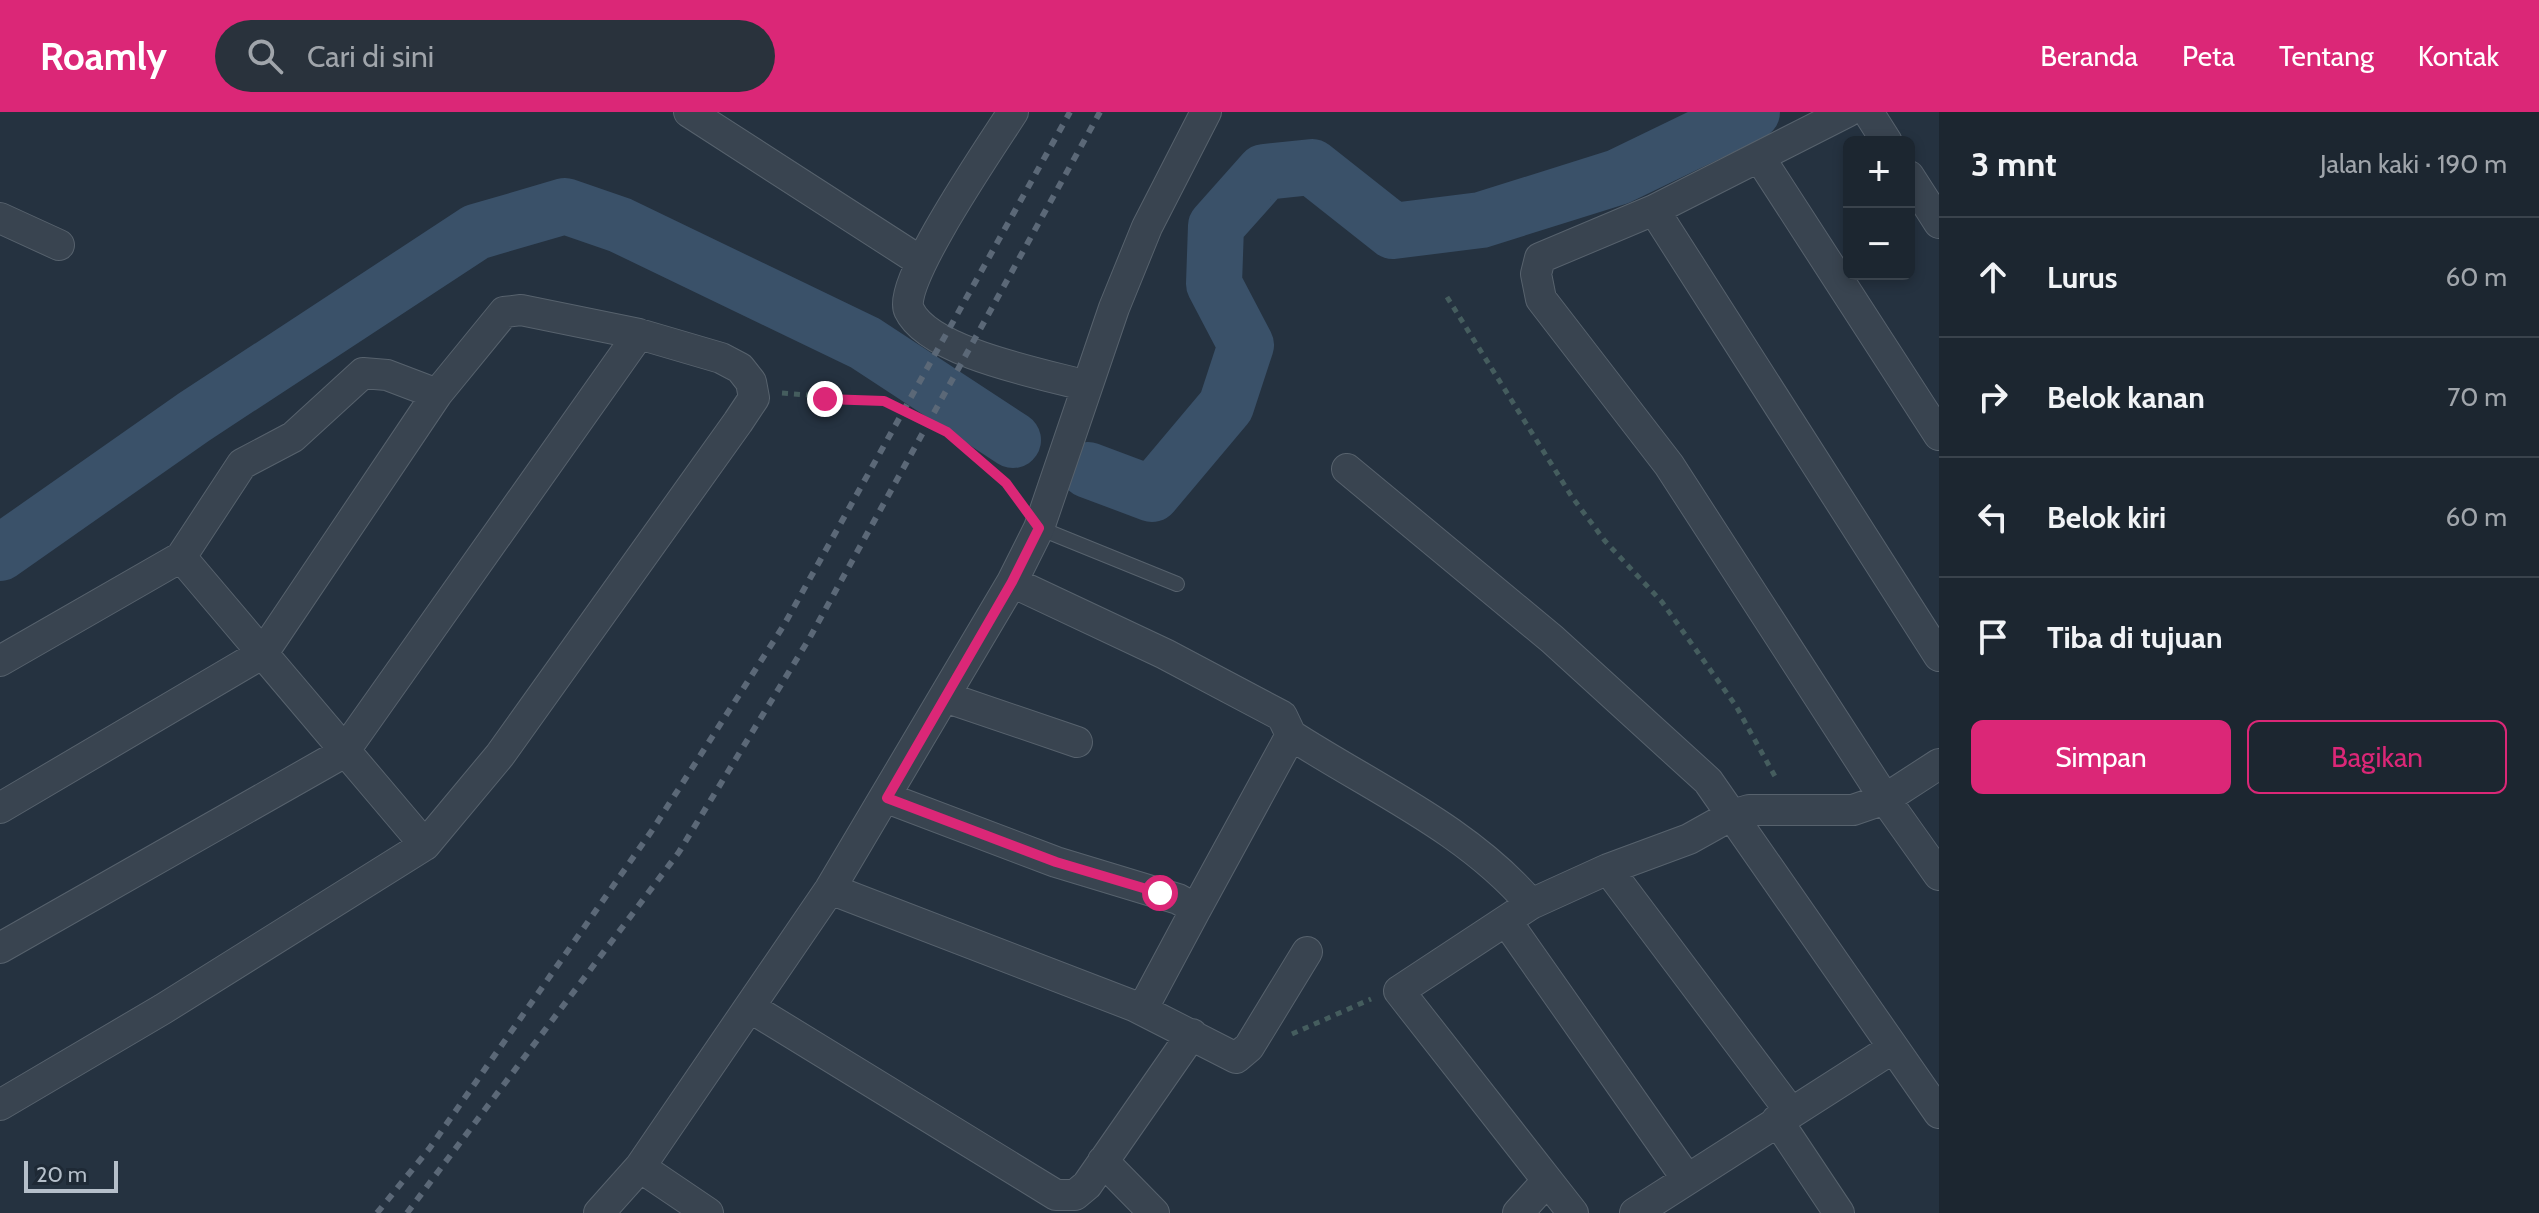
<!DOCTYPE html>
<html lang="id">
<meta charset="utf-8">
<style>
:root{--surface:#1c2630;--page:#29323c;--text:#f1f3f6;--muted:#a0a5ab;--line:#3a434c;--accent:#db2777}
body{margin:0;font-family:Cabin,sans-serif;background:var(--page);color:var(--text)}
.controls{position:absolute;right:24px;top:24px;display:grid;overflow:hidden;border-radius:12px;box-shadow:0 4px 12px #0003}
.controls button{width:72px;height:72px;display:grid;place-items:center;padding:0;border:0;border-bottom:2px solid var(--line);background:var(--surface);color:var(--text);font:40px sans-serif}
.scale{position:absolute;left:24px;bottom:20px;width:94px;box-sizing:border-box;padding-left:8px;border:4px solid #b5bfca;border-top:0;font-size:22px;line-height:28px;white-space:nowrap;color:#b5bfca;-webkit-text-stroke:6px #1e2935;paint-order:stroke}
.stop{position:absolute;width:24px;height:24px;margin:-18px;border:6px solid #db2777;border-radius:50%;background:#fff}
.stop.end{background:#db2777;border-color:#fff;box-shadow:0 2px 8px #0008}
.list{margin:0;padding:0;list-style:none}
h2{display:flex;justify-content:space-between;align-items:center;height:104px;margin:0;padding:0 32px;font-size:34px}
h2 small{font-size:26px;font-weight:400;color:var(--muted)}
.list li{display:grid;grid-template-columns:52px 1fr auto;gap:24px;align-items:center;box-sizing:border-box;height:120px;padding:0 32px;border-top:2px solid var(--line)}
.list b{display:block;font-size:30px;white-space:nowrap}
.list em{font-size:26px;font-style:normal;color:var(--muted)}
.actions{display:flex;gap:16px;padding:24px 32px}
.actions a{flex:1;padding:18px 0;border:2px solid var(--accent);border-radius:12px;text-align:center;font-size:28px;color:var(--accent)}
.actions .main{background:var(--accent);color:#fff}
.icon{flex:none;width:44px;height:44px;fill:none;stroke:currentColor;stroke-width:2;stroke-linecap:round;stroke-linejoin:round}
.map{position:relative;flex:none;width:1939px;height:1101px;overflow:hidden}
header{display:flex;align-items:center;gap:48px;box-sizing:border-box;height:112px;padding:0 40px;background:var(--accent);color:#fff}
header strong{font-size:38px}
nav{display:flex;gap:44px;margin-inline-start:auto;font-size:28px}
.search{width:560px;height:72px;background:var(--page);display:flex;align-items:center;gap:20px;box-sizing:border-box;padding:0 28px;border-radius:44px;color:var(--muted);font-size:30px}
main{display:flex}
aside{flex:1;background:var(--surface)}
.map>svg:first-child{display:block}
</style>
<header>
<strong>Roamly</strong>
<div class="search"><svg class="icon" aria-label="search" viewBox="0 0 24 24"><circle cx="10" cy="10" r="6"/><path d="M15 15l6 6"/></svg>Cari di sini</div>
<nav><a>Beranda</a><a>Peta</a><a>Tentang</a><a>Kontak</a></nav>
</header>
<main>
<div class="map">
<svg width="1939" height="1101" viewBox="0 0 1939 1101">
<rect width="100%" height="100%" fill="#253240"/>
<g fill="none" stroke-linecap="round" stroke-linejoin="round">
<path stroke="#3a5169" stroke-width="56" d="M1088,358L1152,382L1226,294L1246,233L1214,172L1216,114L1264,60L1312,55L1393,119L1481,108L1618,65L1752,0
M0,441L194,305L476,120L565,94L620,113L865,231L1013,328"/>
<g stroke="#57626d" stroke-width="16">
<path id="service" d="M1039,416L1177,472"/>
</g>
<g stroke="#57626d" stroke-width="32">
<path id="minor" d="M689,0L920,149
M1013,0C994,30 896,172 909,198C929,241 1044,262 1087,274
M1847,0L1654,98L1540,146L1536,162L1541,187L1669,353L1885,687L1939,763
M1868,0L1887,30
M1760,46L1939,323
M1909,64L1939,111
M1654,98L1939,544
M0,106L59,133
M1347,357L1552,527L1708,669L1939,1001
M181,445L425,733
M1012,470L1165,542L1282,604L1291,623C1373,676 1467,717 1531,792
M0,549L181,445L242,352L293,325L363,261L387,263L437,282
M945,585L1077,630
M887,686L1056,750L1178,787L1196,797L1291,623
M0,696L263,541L437,282L504,200L521,198L639,222L721,246L740,256L751,270L754,286L738,310L500,643L425,733L163,897L0,993
M1608,757L1790,999
M830,777L1134,894L1236,946L1249,935L1307,840
M1507,810L1687,1067
M0,836L343,641L639,222
M751,896L1056,1083H1075L1087,1073L1192,922
M1142,898L1196,797
M1777,1008L1839,1101
M1103,1049L1154,1101
M640,1055L708,1101
M599,1101L640,1055L830,777L1012,470L1039,416L1114,196L1147,115L1206,0
M1518,1101L1547,1069
M1573,1101L1399,879L1531,792L1608,757L1689,727L1732,703L1749,698H1853L1885,687L1939,652
M1635,1101L1893,936"/>
</g>
<path stroke="#455d5e" stroke-width="5" stroke-dasharray="6 6" stroke-linecap="butt" d="M1447,185L1572,385L1605,429L1662,490L1736,594L1777,668
M782,281L884,289L947,320L1019,385
M1292,922L1371,887"/>
<use href="#service" stroke="#394450" stroke-width="14"/>
<use href="#minor" stroke="#394450" stroke-width="30"/>
<path stroke="#5b6877" stroke-width="6" stroke-dasharray="8 8" stroke-linecap="butt" d="M377,1101L429,1037L653,717L784,513L1070,0
M407,1101L679,740L809,527L1100,0"/>
</g>
<g fill="none" stroke-linecap="round" stroke-linejoin="round">
<path stroke="#db2777" stroke-width="10" d="M825,287L884,289L947,320L1006,371L1039,416L1012,470L887,686L1056,750L1160,781"/>
</g>
</svg>
<div class="controls">
<button>+</button>
<button>−</button>
</div>
<div class="scale">20 m</div>
<div class="stop" style="left:1160px;top:781px"></div>
<div class="stop end" style="left:825px;top:287px"></div>
</div>
<aside>
<h2>3 mnt<small>Jalan kaki · 190 m</small></h2>
<ul class="list">
<li><svg class="icon" aria-label="ahead" viewBox="0 0 24 24"><path d="M12 20V5M6 11l6-6 6 6"/></svg><div><b>Lurus</b></div><em>60 m</em></li>
<li><svg class="icon" aria-label="right" viewBox="0 0 24 24"><path d="M7 20v-9h11M14 6l5 5-5 5"/></svg><div><b>Belok kanan</b></div><em>70 m</em></li>
<li><svg class="icon" aria-label="left" viewBox="0 0 24 24"><path d="M17 20v-9H6M10 6l-5 5 5 5"/></svg><div><b>Belok kiri</b></div><em>60 m</em></li>
<li><svg class="icon" aria-label="arrive" viewBox="0 0 24 24"><path d="M6 21V4h12l-3 4 3 4H6"/></svg><div><b>Tiba di tujuan</b></div></li>
</ul>
<div class="actions"><a class="main">Simpan</a><a>Bagikan</a></div>
</aside>
</main>
